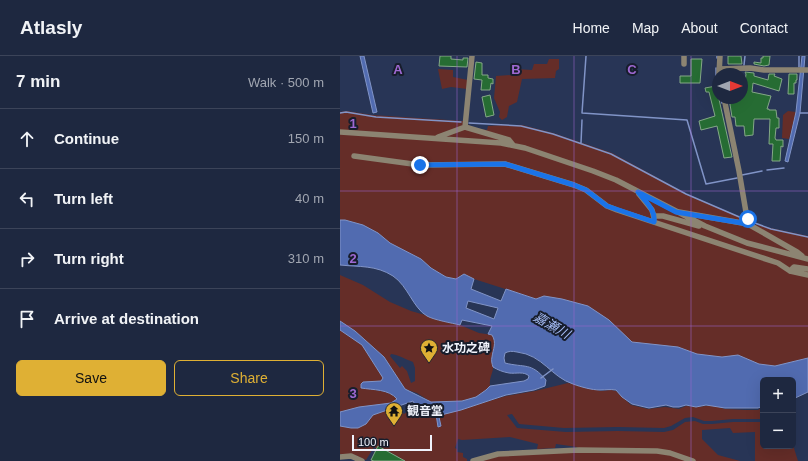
<!DOCTYPE html>
<meta charset="utf-8">
<style>
:root{--surface:#1e2840;--page:#2b344b;--text:#f1f3f6;--muted:#a1a6b1;--line:#3c4459;--accent:#dfb034}
body{margin:0;font-family:Arial,"Noto Sans JP",sans-serif;background:var(--page);color:var(--text)}
.controls{position:absolute;right:12px;bottom:12px;display:grid;overflow:hidden;border-radius:6px;box-shadow:0 4px 16px #0002}
.controls button{width:36px;height:36px;display:grid;place-items:center;padding:0;border:0;border-bottom:1px solid var(--line);background:var(--surface);color:var(--text);font:20px sans-serif}
.compass{position:absolute;left:372px;top:12px;width:36px;height:36px;border-radius:50%;background:var(--surface);box-shadow:0 4px 16px #0002;rotate:90deg}
.scale{position:absolute;left:12px;bottom:10px;width:80px;box-sizing:border-box;padding-left:4px;border:2px solid #f0f3fc;border-top:0;font-size:11px;line-height:14px;white-space:nowrap;color:#f0f3fc;-webkit-text-stroke:3px #171d2c;paint-order:stroke}
.stop{position:absolute;width:12px;height:12px;margin:-9px;border:3px solid #1a73e8;border-radius:50%;background:#fff}
.stop.end{background:#1a73e8;border-color:#fff;box-shadow:0 1px 4px #0008}
.list{margin:0;padding:0;list-style:none}
h2{display:flex;justify-content:space-between;align-items:center;height:52px;margin:0;padding:0 16px;font-size:17px}
h2 small{font-size:13px;font-weight:400;color:var(--muted)}
.list li{display:grid;grid-template-columns:26px 1fr auto;gap:12px;align-items:center;box-sizing:border-box;height:60px;padding:0 16px;border-top:1px solid var(--line)}
.list b{display:block;font-size:15px;white-space:nowrap}
.list em{font-size:13px;font-style:normal;color:var(--muted)}
.actions{display:flex;gap:8px;padding:12px 16px}
.actions a{flex:1;padding:9px 0;border:1px solid var(--accent);border-radius:6px;text-align:center;font-size:14px;color:var(--accent)}
.actions .main{background:var(--accent);color:#111}
.icon{flex:none;width:22px;height:22px;fill:none;stroke:currentColor;stroke-width:2;stroke-linecap:round;stroke-linejoin:round}
.map{position:relative;flex:none;width:468px;height:405px;overflow:hidden}
header{display:flex;align-items:center;gap:24px;box-sizing:border-box;height:56px;padding:0 20px;background:var(--surface);border-bottom:1px solid var(--line)}
header strong{font-size:19px}
nav{display:flex;gap:22px;margin-inline-start:auto;font-size:14px}
main{display:flex}
aside{flex:1;background:var(--surface)}
.map>svg:first-child{display:block}
</style>
<header>
<strong>Atlasly</strong>
<nav><a>Home</a><a>Map</a><a>About</a><a>Contact</a></nav>
</header>
<main>
<aside>
<h2>7 min<small>Walk · 500 m</small></h2>
<ul class="list">
<li><svg class="icon" aria-label="ahead" viewBox="0 0 24 24"><path d="M12 20V5M6 11l6-6 6 6"/></svg><div><b>Continue</b></div><em>150 m</em></li>
<li><svg class="icon" aria-label="left" viewBox="0 0 24 24"><path d="M17 20v-9H6M10 6l-5 5 5 5"/></svg><div><b>Turn left</b></div><em>40 m</em></li>
<li><svg class="icon" aria-label="right" viewBox="0 0 24 24"><path d="M7 20v-9h11M14 6l5 5-5 5"/></svg><div><b>Turn right</b></div><em>310 m</em></li>
<li><svg class="icon" aria-label="arrive" viewBox="0 0 24 24"><path d="M6 21V4h12l-3 4 3 4H6"/></svg><div><b>Arrive at destination</b></div></li>
</ul>
<div class="actions"><a class="main">Save</a><a>Share</a></div>
</aside>
<div class="map">
<svg width="468" height="405" viewBox="0 0 468 405">
<rect width="100%" height="100%" fill="#283556"/>
<path fill="#652d28" fill-rule="evenodd" d="M209,3H219V13L216,15L215,22L182,23L177,46L169,50L167,61L162,64L159,61L160,56L154,42L156,20L171,19L172,16L176,13L192,14L194,8H207Z
M98,13L113,14V21L128,24L127,33L111,31L102,33Z
M7,55L32,59L123,65L133,72L147,74L148,70L167,69H182L213,77L272,97L347,138L405,163L412,168L468,180V302L435,310L297,302L196,243L134,223L124,218L116,223L106,221L91,212L81,203L50,187L38,177L23,169L5,164H0V56Z
M448,55L456,56L449,83L442,82L443,59Z
M0,219L23,229L50,246L71,255L120,269L139,277L153,279C156,287 153,293 152,301C151,304 153,307 153,311C153,318 149,321 150,330L146,334L136,341L122,345L91,346L77,337L65,333L44,301L15,275L0,265ZM51,298C59,299 65,303 73,306L75,312V325L71,327L67,315L62,310L60,312L50,300Z
M0,274L22,289L43,322L41,325L23,326L21,332C33,334 49,334 58,343L51,347L19,351L0,356Z
M228,327L261,335L271,334L276,335L291,349L308,353L325,351L339,353L346,350L356,351L366,350H375L385,353L405,354H418L423,351V363H393L372,365H364L353,361L345,362L331,370L324,372L278,371L224,372L179,368L172,358L167,359L177,372L226,376L278,375L324,376L333,374L345,366L355,365L363,368H372L393,366H423V390L453,389L458,405H415V376L393,377L390,372L362,374V383L378,399L400,405H142L157,400L237,396V391L216,388L215,392L197,393L198,388L170,381L122,384L118,383L115,392L117,393V396L123,397V401L127,403V405H65L39,390L37,393L34,391L26,404L15,399L0,398V370L11,372L33,359L53,352L55,354L60,350L62,356L64,358L68,355L74,360L77,352L87,359L90,355H94L96,358L98,371L101,370L99,361L105,358L166,340L195,335Z"/>
<path fill="#516bb0" stroke="#8194c7" fill-rule="evenodd" d="M20,0H24L37,56L33,57Z
M462,0H465L460,57L448,106L445,105L456,56Z
M0,164H5L23,169L38,177L50,187L81,203L91,212L106,221L116,223L124,218L134,223L131,233L161,245L166,233L196,243L204,240L222,243L248,250L269,264L292,286L338,291L357,298L382,301L398,299L419,308L435,310L468,302V336L453,343V324H423V350L418,352H385L366,349L356,351L346,349L339,351H333L326,349L309,352L292,348L282,341L276,334C270,333 266,334 260,334C252,334 241,331 233,328C211,321 203,299 177,296C172,295 169,295 165,297L164,302L165,307C185,312 191,306 206,324L205,330L194,334L166,339L121,354L105,358L99,361L101,370L98,371L96,358L94,355H90L87,359L77,352L73,345L33,359L26,368L18,372H11L0,370V356L19,351L51,347L57,343C49,333 33,334 21,332V328L23,326L41,325L43,322L22,289L0,274V265L15,275L44,301L65,333L91,346L122,345L136,341L146,334L150,330L184,325L188,323L189,320C184,315 176,318 169,317C163,316 158,314 153,311C152,308 151,304 152,301C153,293 157,287 152,279L148,278L152,270L122,264L120,269C112,267 94,264 87,260C73,252 68,230 53,220C36,209 19,211 0,209ZM128,245L158,252L154,263L126,252Z"/>
<g fill="none" stroke-linecap="round" stroke-linejoin="round">
<path stroke="#8194c7" stroke-width="1.5" d="M246,0L242,57L347,64L366,128L397,122
M459,0V11
M377,2V0
M404,9L405,0
M376,12V23L378,31
M381,42L382,47
M0,57L6,56L36,61L121,66
M460,57H468
M129,67L181,70L213,78L271,98L346,138L404,163
M241,87L242,64
M427,114L444,112
M402,119L422,115
M412,166L431,173L468,181
M201,322L213,313"/>
</g>
<path fill="#266c33" stroke="#84a887" d="M100,0H111V3L123,4V2H128L127,11L99,10Z
M388,0H401L402,8H388Z
M423,0H430L429,9L424,10L414,8V6L421,7V2H423Z
M351,3H362L360,27H340V20H351Z
M136,6L142,7V19H148V22L153,23V28L151,27L150,34H141L142,24L134,23Z
M405,16L414,17V20L428,24L429,18H435L434,20L442,23L439,35L413,27L412,36L431,40L427,53H429V54H436L437,62H439V72H436L435,82L436,84H443V91L441,90L440,105H432L433,88H429L430,63H414L413,79L405,80L404,70H396L395,61H392L389,42H402V34H404L406,18Z
M449,18H457V24H456V27H454V38H448Z
M376,30L392,101L384,102L377,70L361,74L359,65L375,60L369,36H366L365,32Z
M150,39L154,59L146,61L142,41Z
M38,390L65,405H34L31,404Z"/>
<g fill="none" stroke-linecap="round" stroke-linejoin="round">
<path stroke="#8c8472" stroke-width="5.5" d="M344,0V8
M379,13L410,12L424,14H468
M379,18L380,0
M384,42L399,115L408,168
M125,71L132,0
M0,76L161,87L185,92L253,115L276,124L365,170L407,187L468,203
M98,81L125,71L169,84L173,89
M14,100L80,109L165,108L234,129L246,134L267,150L277,154L438,207L450,215L468,219
M299,138L312,154L314,162
M339,156L408,168L457,196L462,200
M315,160H323L359,170
M450,215L454,211L468,213
M0,401L11,400L22,405
M133,405L158,398L239,394L317,395L330,397L353,405"/>
</g>
<g fill="none" stroke-linecap="round" stroke-linejoin="round">
<path stroke="#1a73e8" stroke-width="5" d="M80,109L165,108L234,129L246,134L267,150L314,166C316,154 305,145 298,136L336,156L408,168V163"/>
</g>
<path fill="none" stroke="#9e68d1" stroke-width="1" stroke-opacity="0.55" d="M117,0V405M234,0V405M351,0V405M0,135H468M0,270H468"/>
<defs>
<g id="sight-pin" transform="scale(0.9)"><path d="M0 17L-7.5 6A9.5 9.5 0 1 1 7.5 6Z" fill="#dfb034" stroke="#171d2c"/><path d="M0-6L1.8-2.2L6-1.7L2.9 1.2L3.7 5.4L0 3.3L-3.7 5.4L-2.9 1.2L-6-1.7L-1.8-2.2Z" fill="#111"/></g>
<g id="temple-pin" transform="scale(0.9)"><path d="M0 17L-7.5 6A9.5 9.5 0 1 1 7.5 6Z" fill="#dfb034" stroke="#171d2c"/><path d="M0-6L5-2H3V0L6.5 2.5H4V6H1.5V3h-3V6H-4V2.5H-6.5L-3 0V-2H-5Z" fill="#111"/></g>
</defs>
<g fill-rule="evenodd">
<use href="#sight-pin" x="89" y="292"/>
<use href="#temple-pin" x="54" y="355"/>
</g>
<g text-anchor="middle" stroke-width="4" stroke-linejoin="round" paint-order="stroke">
<g font-size="12" font-weight="bold" fill="#f0f3fc" stroke="#171d2c" text-anchor="start">
<text x="102" y="296">水功之碑</text>
<text x="67" y="359">観音堂</text>
</g>
<g font-size="13" font-style="italic" fill="#a7bef8" stroke="#171d2c">
<text transform="translate(212 269) rotate(30)" y="5">嘉瀬川</text>
</g>
</g>
<g font-size="13" text-anchor="middle" font-weight="bold" fill="#9e68d1" stroke="#171d2c" stroke-width="4" stroke-linejoin="round" paint-order="stroke">
<text x="58" y="18">A</text>
<text x="176" y="18">B</text>
<text x="292" y="18">C</text>
<text x="13" y="72">1</text>
<text x="13" y="207">2</text>
<text x="13" y="342">3</text>
</g>
</svg>
<div class="controls">
<button>+</button>
<button>−</button>
</div>
<svg class="compass" viewBox="-18 -18 36 36"><path d="M0-13l5 13h-10z" fill="#e53935"/><path d="M0 13l5-13h-10z" fill="#a1a6b1"/></svg>
<div class="scale">100 m</div>
<div class="stop" style="left:408px;top:163px"></div>
<div class="stop end" style="left:80px;top:109px"></div>
</div>
</main>
